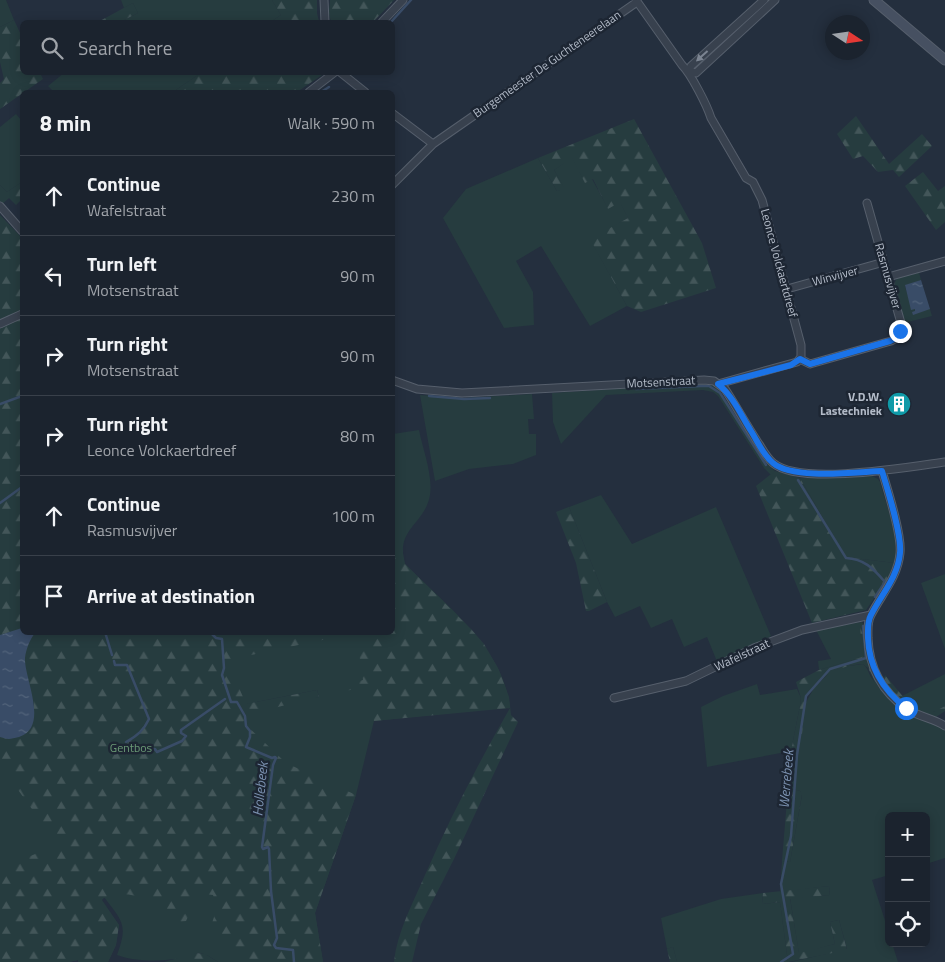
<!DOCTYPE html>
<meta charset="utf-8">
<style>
:root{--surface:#1b232e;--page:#242b36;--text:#f1f3f6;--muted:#a0a4aa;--line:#39404a}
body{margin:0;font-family:"Titillium Web",sans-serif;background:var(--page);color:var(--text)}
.controls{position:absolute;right:15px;bottom:15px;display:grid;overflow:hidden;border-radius:8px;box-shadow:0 2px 12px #0003}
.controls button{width:45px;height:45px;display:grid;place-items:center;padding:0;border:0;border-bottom:1px solid var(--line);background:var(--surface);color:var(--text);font:25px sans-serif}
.compass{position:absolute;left:825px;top:15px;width:45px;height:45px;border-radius:50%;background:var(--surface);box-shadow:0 2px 12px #0003;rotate:102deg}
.stop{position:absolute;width:15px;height:15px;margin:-11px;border:4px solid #1a73e8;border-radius:50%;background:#fff}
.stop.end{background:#1a73e8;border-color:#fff;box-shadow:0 1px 5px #0008}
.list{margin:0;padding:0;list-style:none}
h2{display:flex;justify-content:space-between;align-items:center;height:65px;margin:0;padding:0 20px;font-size:21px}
h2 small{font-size:16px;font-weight:400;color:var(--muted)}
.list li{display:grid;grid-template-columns:32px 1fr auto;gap:15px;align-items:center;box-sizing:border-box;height:80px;padding:0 20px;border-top:1px solid var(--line)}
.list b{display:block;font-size:19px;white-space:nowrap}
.list p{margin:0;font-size:16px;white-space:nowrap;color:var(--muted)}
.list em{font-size:16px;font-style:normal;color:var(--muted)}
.icon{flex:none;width:28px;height:28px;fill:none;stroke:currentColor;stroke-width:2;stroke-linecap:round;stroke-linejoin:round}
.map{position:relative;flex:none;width:945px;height:962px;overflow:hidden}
.search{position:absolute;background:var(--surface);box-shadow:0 2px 12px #0003;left:20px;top:20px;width:375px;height:55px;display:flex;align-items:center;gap:12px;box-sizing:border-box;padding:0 18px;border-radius:8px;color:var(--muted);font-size:19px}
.panel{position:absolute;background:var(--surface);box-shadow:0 2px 12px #0003;left:20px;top:90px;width:375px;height:545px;border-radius:8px}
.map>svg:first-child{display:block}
</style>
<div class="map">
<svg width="945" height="962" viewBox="0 0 945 962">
<defs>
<pattern id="forest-firs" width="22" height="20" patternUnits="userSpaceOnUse" patternTransform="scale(1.25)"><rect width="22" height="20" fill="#263c3f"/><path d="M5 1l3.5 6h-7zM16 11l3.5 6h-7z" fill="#435659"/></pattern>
<pattern id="water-ripples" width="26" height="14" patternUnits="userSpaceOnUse" patternTransform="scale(1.25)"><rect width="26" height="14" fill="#394c67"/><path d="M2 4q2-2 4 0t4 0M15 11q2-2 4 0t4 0" fill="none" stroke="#53647b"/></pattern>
</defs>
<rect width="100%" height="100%" fill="#242f3e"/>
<path fill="#263c3f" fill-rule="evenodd" d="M0,0H6L14,20L0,27Z
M121,0H272L281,15L271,22H120L138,13L133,3L124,8Z
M64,73H201L173,92H54L48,86Z
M16,114L22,121V182L7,192L0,185V127Z
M572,157L585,182L592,179L608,208L620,201L628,218L591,240L627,306L590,326L541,246L516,261L533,292L534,325L504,328L443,218L466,189L538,158L557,191L564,188L554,170Z
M919,272L921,280L905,286L912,309H930L932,316L904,323L894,284L897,278Z
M22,320V632H392L393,434L419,430C423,450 433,475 430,495C425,525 395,528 405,564C444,603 504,649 510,707L374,721L356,795L315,913L323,962H218C212,958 205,953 197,953C193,954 189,956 186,957C166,962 135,962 117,955C128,925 123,922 104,897L102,900L119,925L116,945L108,962H78V960L69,962H0V329ZM317,690L319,697L247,704Z
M692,384L712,385L720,391L766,463L775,471L771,475L764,468L718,396L713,392L703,390L606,395L561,444L553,422L552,393Z
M532,394L534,419H528L529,434H536V455L513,464L469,469L435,481L420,395L463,398Z
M872,476L878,479L880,482C886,505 901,541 894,563L845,557L800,478Z
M601,495L632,544L716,507L771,636L718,664L707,637L684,647L672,619L651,628L640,606L615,617L607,602L569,507Z
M945,574V649L921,583Z
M862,622L864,625H860L863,657L819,670L818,661L831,659L816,630Z
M863,664C868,668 868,672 871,677C876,686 901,709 910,715C921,723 936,720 945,731V858L926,864V816H889V875L872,880L889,933V943H892L898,962H791L847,949L839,920L830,922L835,944L799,954L790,898L829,895L830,886L780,892L782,861L790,862L802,795L800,791L788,788L791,751L707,767L701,707L723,696L757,684L760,695L797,689L801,698L800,706L791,751L796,753L805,704L814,688L829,673L842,667Z
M945,674V706C942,708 937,712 933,712C923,711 909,703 902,696Z
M763,893L762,904L780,902L788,962H677L673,947L667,949L661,918L721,899Z"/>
<path fill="url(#forest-firs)" d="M272,0H317V13L319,22H271L281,15Z
M330,0H394L373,22H331L329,13Z
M133,3L138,13L120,22H98Z
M14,20L22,37V72L40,73L43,79L0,109V83L4,79L0,62V27Z
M201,73V72L325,73L297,92H173Z
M856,116L889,164L922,134L932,146L899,177L893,170L878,172L863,156L853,159L837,134Z
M634,119L702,243L716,288L641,312L627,306L590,239L628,218L620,202L608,209L593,179L585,183L572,158L554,170L565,189L557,191L538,158Z
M923,172L938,191L945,186V222L936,230L905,186Z
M22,182V199L16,205L9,198L1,205L0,203V185L7,192Z
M0,215L22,238V628L0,635Z
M775,471L800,478L845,557L894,563L888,578L866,610L812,623L756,486Z
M569,507L607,602L589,611H586L576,563L556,512Z
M393,542V545L402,549L405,564L471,629L484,644L498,668L509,697L511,715L518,722L454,859L421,924L412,962H394C397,932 413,903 425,875C450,818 479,762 510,708L374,721L367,688L326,693V688L363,680L356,633L227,660L246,704L317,690L319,697L249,714L243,722L286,763L356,795L315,913L323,962H238L237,957L214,939L210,929L217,908L213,895L205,894L193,906L186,921L178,923L167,914L150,910L151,900C136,896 116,889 101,900L119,925L116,945L108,962H78V960L69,962H0V868L58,845L0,765V737L12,740L24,736C27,726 33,715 34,705C35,699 32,692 30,686C25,668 22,648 35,633L392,632Z
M860,625H864L865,640L883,689L879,692L868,668L863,664C840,665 812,678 805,703C803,713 804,724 802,734C801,740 798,747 796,753L791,751L800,706L801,698L796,682L819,670L862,657Z
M885,675L905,699L912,704L934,712L945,706V711L936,717C911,710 896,702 884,678Z
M788,788L800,791L802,794L790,862L782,861Z
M830,886L829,895L790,899L799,953L835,944L830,922L839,920L847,950L788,962L780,902L762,904L763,893Z
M673,947L677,962H670L667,949Z
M196,953L205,954L218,962H164Z"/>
<path fill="url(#water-ripples)" d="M921,280L930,309L913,315L912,312L915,311V309L911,310L905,285Z
M22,628V632L35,633C30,639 26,649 25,658C24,678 50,727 19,737C10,739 9,740 0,737V635Z"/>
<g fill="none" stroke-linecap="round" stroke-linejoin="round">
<path stroke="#394c67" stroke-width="2.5" d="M391,22L411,0
M321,92L329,87
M636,389L701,386H709L720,393L766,465
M429,396L464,399L490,398
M0,404L22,396
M798,480L846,558C864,559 873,568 885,582L875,597
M0,503L22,487
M105,632L112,655
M210,632L216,638L222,639L224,668L222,675L231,702H237L245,716L246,726L250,731V737L246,747L272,758L275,757L276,758L273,765L262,847L263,849L268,847L269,849L271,891L277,938L274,945L276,948L293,950L294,962
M114,661L115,665H127L149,719C144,730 137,736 126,742
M149,751L155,749L157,752L182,741L186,736L181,733V730L225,699
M781,962L793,954L781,884L791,836L797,755L806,696L830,669L866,658L863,626"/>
<g stroke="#565f6c" stroke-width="9">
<path id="minor" d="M324,0L325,22
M636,0L682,65C691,74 707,105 711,118L746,178L753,182L762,200L801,345V357L797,362L718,384
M382,22L403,0
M689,71L696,73L775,0
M689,71L691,66L764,0
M340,72L365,92
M309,92L335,72
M392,113L433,144
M392,185L433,144L637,2
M0,206L22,231
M888,277L945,261
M787,289L884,262
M0,324L22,314
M800,359L810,364L891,341C899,337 902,331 901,323L867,203
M392,380L417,389L462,393L704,380L714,381L725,389C736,406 746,424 757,441C762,448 766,457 773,463C800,486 909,467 945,462
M882,471C888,491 902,535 900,553C898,577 881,595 871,615C867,622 868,630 868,638C869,667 882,692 907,709C919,717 933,718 945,726
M614,698L686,681L754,648L802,630L871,615"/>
</g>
<g stroke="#565f6c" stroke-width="11">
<path id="secondary" d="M874,0L945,60"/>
</g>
<use href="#minor" stroke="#38414e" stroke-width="7"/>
<use href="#secondary" stroke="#465061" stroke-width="9"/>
</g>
<defs><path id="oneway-solid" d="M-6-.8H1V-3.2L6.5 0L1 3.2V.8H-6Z" transform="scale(1.25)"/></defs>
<use fill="#7c8592" href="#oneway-solid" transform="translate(702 56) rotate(138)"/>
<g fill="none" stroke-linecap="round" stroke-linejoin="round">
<path stroke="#1a73e8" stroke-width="6" d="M900,331L896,338L890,341L810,364L800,359L791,365L718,384C733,396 741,415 751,431C758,442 763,455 773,463C793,480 856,472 882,471C888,491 902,535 900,553C898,577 881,595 871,615C867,622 868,630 868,638C869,668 883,690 906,708"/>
</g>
<defs>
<g id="building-disc" transform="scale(1.25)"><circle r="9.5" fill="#0f9aa8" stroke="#1d2633"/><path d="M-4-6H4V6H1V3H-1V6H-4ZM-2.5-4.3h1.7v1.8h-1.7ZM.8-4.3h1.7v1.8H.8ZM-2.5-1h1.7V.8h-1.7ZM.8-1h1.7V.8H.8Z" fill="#fff"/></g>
</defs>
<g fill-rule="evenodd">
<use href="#building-disc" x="899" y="404"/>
</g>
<g text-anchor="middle" stroke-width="5" stroke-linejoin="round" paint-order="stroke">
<g font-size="12" fill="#b4bcc9" stroke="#1d2633">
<text transform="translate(547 64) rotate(-35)" y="4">Burgemeester De Guchteneerelaan</text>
<text transform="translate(779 263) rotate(75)" y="4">Leonce Volckaertdreef</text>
<text transform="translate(835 276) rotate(-15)" y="4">Winvijver</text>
<text transform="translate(888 276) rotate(74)" y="4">Rasmusvijver</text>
<text transform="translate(661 382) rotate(-3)" y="4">Motsenstraat</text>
<text transform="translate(742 655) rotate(-25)" y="4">Wafelstraat</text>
</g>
<g font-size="12" font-weight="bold" fill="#b4bcc9" stroke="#1d2633" text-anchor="end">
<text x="882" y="401">V.D.W.<tspan x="882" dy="14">Lastechniek</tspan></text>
</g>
<g font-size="12" fill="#6b9a76" stroke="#1d2633">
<text x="131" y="752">Gentbos</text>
</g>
<g font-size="14" font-style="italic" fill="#7c92b1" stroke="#1d2633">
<text transform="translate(786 779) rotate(-85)" y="5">Werrebeek</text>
<text transform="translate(260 789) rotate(-84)" y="5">Hollebeek</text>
</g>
</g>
</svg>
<div class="controls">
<button>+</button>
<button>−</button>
<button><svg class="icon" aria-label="locate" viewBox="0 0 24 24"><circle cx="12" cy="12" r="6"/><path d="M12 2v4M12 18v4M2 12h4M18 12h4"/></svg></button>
</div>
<svg class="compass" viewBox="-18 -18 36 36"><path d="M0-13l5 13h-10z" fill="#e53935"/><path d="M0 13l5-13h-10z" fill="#a0a4aa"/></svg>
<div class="stop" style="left:906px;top:708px"></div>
<div class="stop end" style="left:900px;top:331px"></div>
<div class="search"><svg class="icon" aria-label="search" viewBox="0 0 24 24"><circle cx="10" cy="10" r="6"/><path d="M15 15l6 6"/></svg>Search here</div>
<section class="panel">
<h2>8 min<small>Walk · 590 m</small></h2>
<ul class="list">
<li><svg class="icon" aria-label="ahead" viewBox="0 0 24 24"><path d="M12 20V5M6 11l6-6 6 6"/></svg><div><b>Continue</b><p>Wafelstraat</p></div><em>230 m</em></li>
<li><svg class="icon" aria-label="left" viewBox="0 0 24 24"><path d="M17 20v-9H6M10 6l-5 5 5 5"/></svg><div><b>Turn left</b><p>Motsenstraat</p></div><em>90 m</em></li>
<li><svg class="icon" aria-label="right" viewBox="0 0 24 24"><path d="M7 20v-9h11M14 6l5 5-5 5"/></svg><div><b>Turn right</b><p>Motsenstraat</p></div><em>90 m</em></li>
<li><svg class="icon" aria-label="right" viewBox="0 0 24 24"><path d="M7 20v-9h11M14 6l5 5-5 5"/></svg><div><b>Turn right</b><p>Leonce Volckaertdreef</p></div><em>80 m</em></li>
<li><svg class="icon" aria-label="ahead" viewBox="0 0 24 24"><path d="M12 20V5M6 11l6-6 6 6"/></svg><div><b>Continue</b><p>Rasmusvijver</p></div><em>100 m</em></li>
<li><svg class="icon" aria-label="arrive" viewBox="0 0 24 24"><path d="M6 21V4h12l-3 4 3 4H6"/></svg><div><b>Arrive at destination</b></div></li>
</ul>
</section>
</div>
